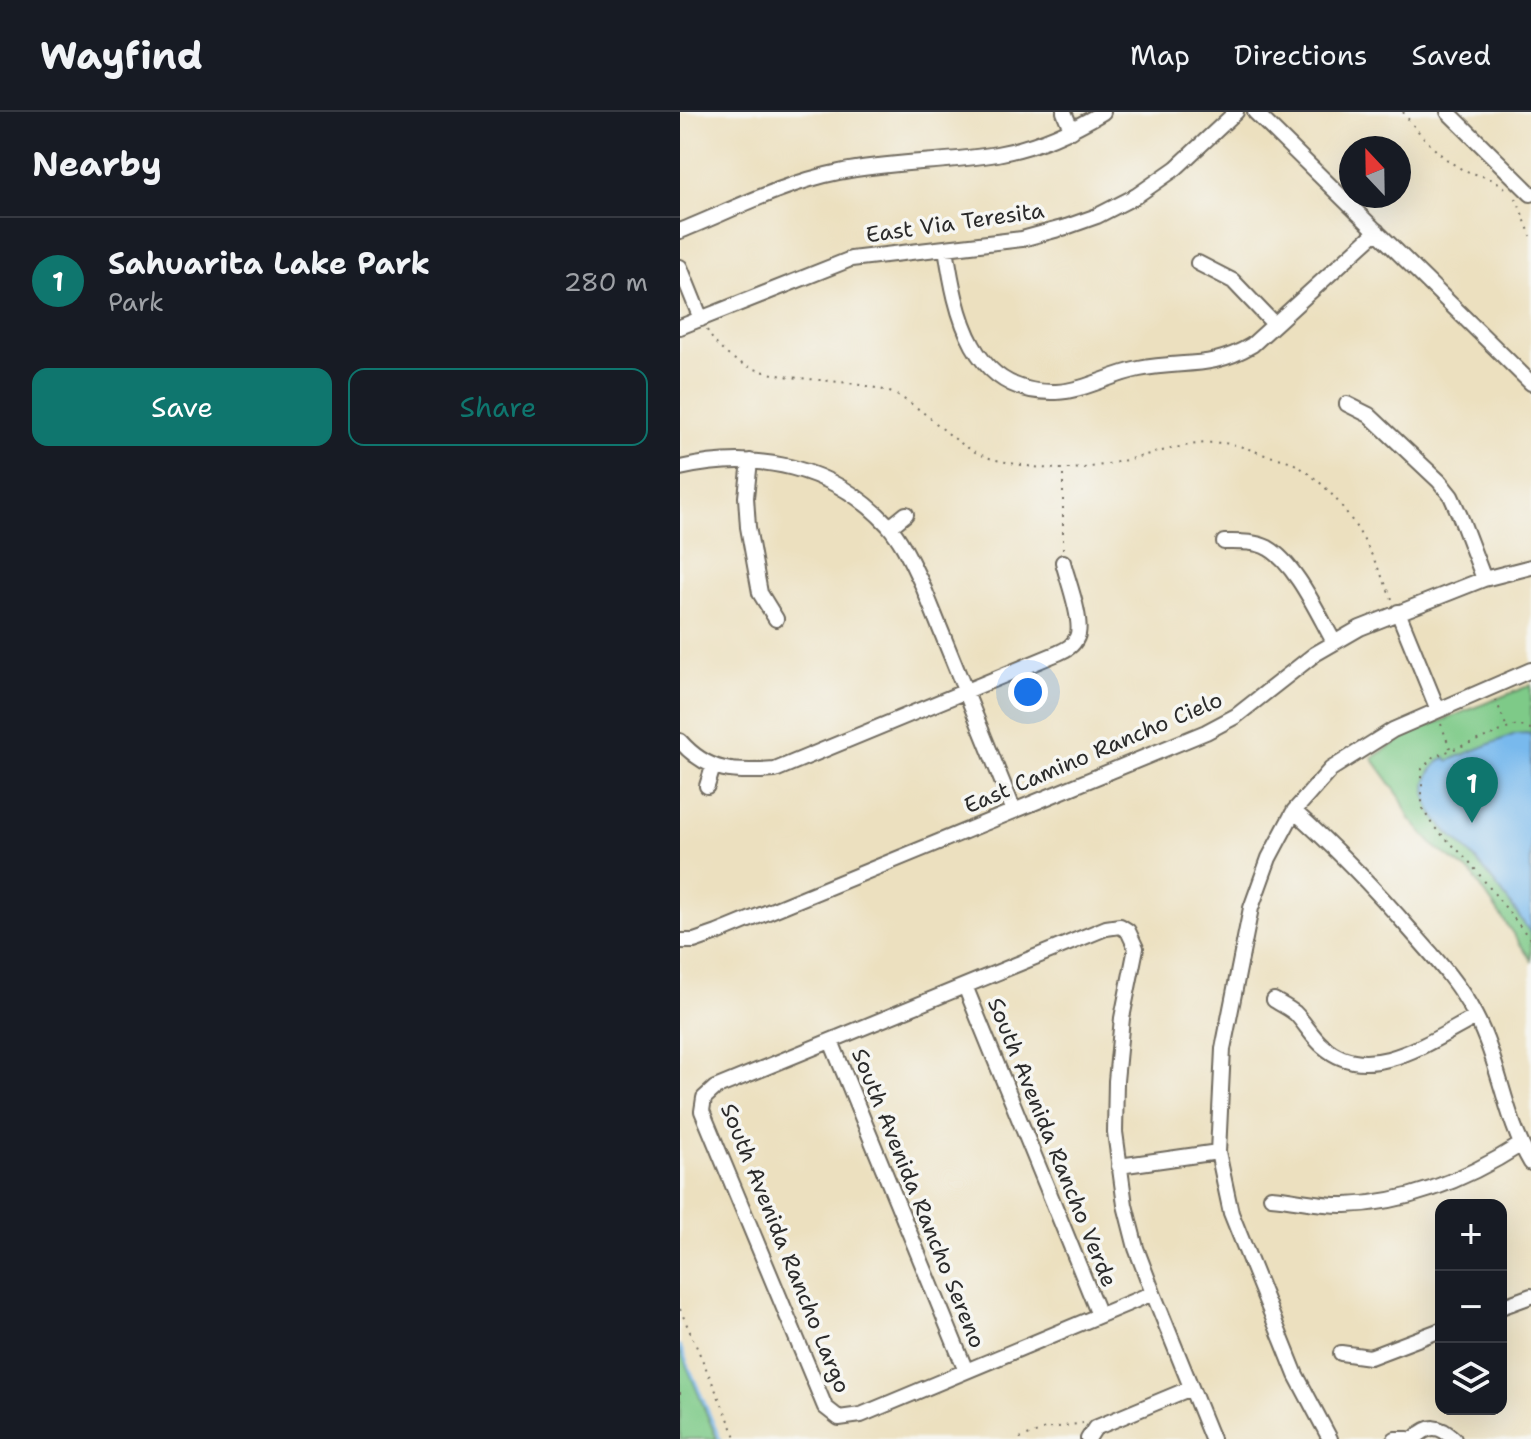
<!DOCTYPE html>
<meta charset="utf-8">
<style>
:root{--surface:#171b24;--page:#242831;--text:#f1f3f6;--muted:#9ea1a6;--line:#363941;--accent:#0f766e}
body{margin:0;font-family:"Shantell Sans",sans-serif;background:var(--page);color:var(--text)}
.controls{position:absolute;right:24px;bottom:24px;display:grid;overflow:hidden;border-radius:16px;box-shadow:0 8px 32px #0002}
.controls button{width:72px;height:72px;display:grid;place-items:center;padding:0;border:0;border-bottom:2px solid var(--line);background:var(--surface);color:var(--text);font:40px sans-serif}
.compass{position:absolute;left:659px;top:24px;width:72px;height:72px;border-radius:50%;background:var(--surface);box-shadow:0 8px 32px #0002;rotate:338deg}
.you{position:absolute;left:348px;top:580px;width:28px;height:28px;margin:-20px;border:6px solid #fff;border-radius:50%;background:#1a73e8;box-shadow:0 0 0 12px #1a73e833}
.badge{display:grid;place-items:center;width:52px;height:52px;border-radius:50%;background:var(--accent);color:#fff;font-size:26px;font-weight:700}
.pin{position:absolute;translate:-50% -66px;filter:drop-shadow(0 2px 4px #0008)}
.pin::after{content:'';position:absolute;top:42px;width:28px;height:24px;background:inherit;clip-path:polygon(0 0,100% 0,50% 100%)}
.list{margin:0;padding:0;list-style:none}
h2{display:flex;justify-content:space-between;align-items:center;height:104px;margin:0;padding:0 32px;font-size:34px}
h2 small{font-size:26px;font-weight:400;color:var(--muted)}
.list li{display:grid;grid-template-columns:52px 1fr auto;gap:24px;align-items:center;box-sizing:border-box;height:128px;padding:0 32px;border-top:2px solid var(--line)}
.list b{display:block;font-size:30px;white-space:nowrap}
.list p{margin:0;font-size:26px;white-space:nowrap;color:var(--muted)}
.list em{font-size:26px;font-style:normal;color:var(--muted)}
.actions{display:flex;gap:16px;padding:24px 32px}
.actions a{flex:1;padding:18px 0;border:2px solid var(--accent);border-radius:16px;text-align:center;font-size:28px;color:var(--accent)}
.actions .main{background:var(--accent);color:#fff}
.icon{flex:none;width:44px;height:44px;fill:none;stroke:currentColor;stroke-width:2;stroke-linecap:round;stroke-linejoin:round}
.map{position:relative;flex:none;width:851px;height:1327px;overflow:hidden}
header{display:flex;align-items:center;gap:48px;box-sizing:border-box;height:112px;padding:0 40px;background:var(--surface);border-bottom:2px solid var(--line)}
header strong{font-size:38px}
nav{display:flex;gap:44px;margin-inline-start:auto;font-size:28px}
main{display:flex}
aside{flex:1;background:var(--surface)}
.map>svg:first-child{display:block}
</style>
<header>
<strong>Wayfind</strong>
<nav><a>Map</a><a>Directions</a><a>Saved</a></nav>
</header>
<main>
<aside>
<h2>Nearby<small></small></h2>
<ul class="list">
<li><span class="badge">1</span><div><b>Sahuarita Lake Park</b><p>Park</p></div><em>280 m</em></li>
</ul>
<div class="actions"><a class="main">Save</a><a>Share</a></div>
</aside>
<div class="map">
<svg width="851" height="1327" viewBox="0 0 851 1327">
<rect width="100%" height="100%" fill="#f6f6f2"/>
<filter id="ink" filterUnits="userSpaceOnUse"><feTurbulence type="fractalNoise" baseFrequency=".0125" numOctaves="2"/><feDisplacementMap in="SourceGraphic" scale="16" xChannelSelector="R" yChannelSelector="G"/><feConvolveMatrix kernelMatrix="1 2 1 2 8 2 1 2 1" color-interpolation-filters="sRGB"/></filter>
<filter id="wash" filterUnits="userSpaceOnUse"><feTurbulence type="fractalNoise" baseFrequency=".006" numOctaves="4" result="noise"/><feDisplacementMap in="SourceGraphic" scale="32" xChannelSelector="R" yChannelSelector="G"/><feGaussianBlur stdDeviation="1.8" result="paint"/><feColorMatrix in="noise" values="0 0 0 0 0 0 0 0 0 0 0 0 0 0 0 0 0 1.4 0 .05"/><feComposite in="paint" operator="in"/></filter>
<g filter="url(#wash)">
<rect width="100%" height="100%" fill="#ece0bf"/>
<path fill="#7eca88" stroke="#547a5a" stroke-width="2" d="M851,573V848L792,762L754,734L730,707L720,685L692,646L731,621Z
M0,1237L37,1327H0Z"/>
<path fill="#78b9ed" stroke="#52728c" stroke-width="2" d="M847,621L851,623V822C834,796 814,769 794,746C775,723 745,709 746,675C747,662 755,651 766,645L768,649L835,622Z"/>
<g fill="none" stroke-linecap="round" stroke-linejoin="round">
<path stroke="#78b9ed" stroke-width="3" d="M0,1234L40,1327"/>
</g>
</g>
<g filter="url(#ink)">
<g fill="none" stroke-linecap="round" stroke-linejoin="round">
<g stroke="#6f6a5f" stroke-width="18">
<path id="minor" d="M384,0L392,19
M575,0L851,271
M768,0L851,82
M0,119C52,98 104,71 159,60C211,49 265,51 317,42C356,35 390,20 423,0
M266,136C276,201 291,283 376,280C404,279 432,262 459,257C504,248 530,258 572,233L697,119
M518,151L553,169L594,212
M0,155L21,207
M0,215L171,147L342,127L386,115L417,104L456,84L496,56L556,0
M667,292L689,303L759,369L771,384L780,404L804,467
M70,349L66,385L68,415L80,481L96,507
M0,356C77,338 153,354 208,413C223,430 232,452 242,472L334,699
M210,415L226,402
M544,430C558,430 575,429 588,436C616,452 638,502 654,530
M718,500L758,598
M0,629C28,661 55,661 95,658L378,541C387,537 393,534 397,525C404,510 387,467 383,450
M27,674L33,655
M614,699C657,737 695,777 733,821C756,847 779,872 795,903C820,950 824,1005 851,1051
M0,829H14L37,821L526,620L556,604L635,542L680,516L804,467L851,455
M285,874L419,1203
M594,888C601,892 609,896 615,901C625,911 632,925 643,934C689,975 753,927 796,905
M151,929L286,1259
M439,1054L538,1040
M591,1085C616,1087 642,1094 666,1093C730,1091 787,1067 840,1033
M473,1181L181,1303L159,1306L145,1295L22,999L24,986L35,976L426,816L440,814L448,819L456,836L442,906L436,969L435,1020L445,1093L456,1136L473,1181L532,1327
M821,1195L851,1184
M661,1241L690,1245L761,1218
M408,1327L415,1316L511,1276
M650,1327L616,1263L551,1101L538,1040L543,937L571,796L589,746L614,699L651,657L713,618L851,558
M715,1327H728
M734,1327C749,1312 759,1313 774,1327"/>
</g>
<path stroke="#6f6a5f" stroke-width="2" stroke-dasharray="2 6" stroke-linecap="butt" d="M723,0C738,20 756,42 778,55C793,64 812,63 825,76
M836,86L851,124
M27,218C56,273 129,263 180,273C193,275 208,278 220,285C257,305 278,341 321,349C340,353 361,357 381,357C426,358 473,338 517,332C542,328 560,333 582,342C591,345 602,346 611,350C665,380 689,435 713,489
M383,437V360
M816,588L827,616
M761,612L770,636
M851,617L837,613L753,645L742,657V696L753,714L787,747L851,828
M0,1197L57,1327
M0,1280V1289
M340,1327L365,1317L403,1311"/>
<use href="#minor" stroke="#fff" stroke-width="14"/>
</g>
</g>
<g text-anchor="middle" stroke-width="7" stroke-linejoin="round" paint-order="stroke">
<g font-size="22" fill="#2b2b2b" stroke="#f6f6f2">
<text transform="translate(275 110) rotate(-8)" y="8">East Via Teresita</text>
<text transform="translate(413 640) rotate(-23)" y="8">East Camino Rancho Cielo</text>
<text transform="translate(373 1030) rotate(68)" y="8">South Avenida Rancho Verde</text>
<text transform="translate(239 1086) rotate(68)" y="8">South Avenida Rancho Sereno</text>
<text transform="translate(106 1136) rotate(68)" y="8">South Avenida Rancho Largo</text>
</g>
</g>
</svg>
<div class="controls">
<button>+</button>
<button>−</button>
<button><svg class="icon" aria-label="layers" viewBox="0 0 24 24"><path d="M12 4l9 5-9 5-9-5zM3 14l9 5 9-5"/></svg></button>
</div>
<svg class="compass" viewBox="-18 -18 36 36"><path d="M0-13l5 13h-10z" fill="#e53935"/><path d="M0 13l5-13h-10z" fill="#9ea1a6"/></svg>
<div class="you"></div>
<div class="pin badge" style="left:792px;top:711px">1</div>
</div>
</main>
